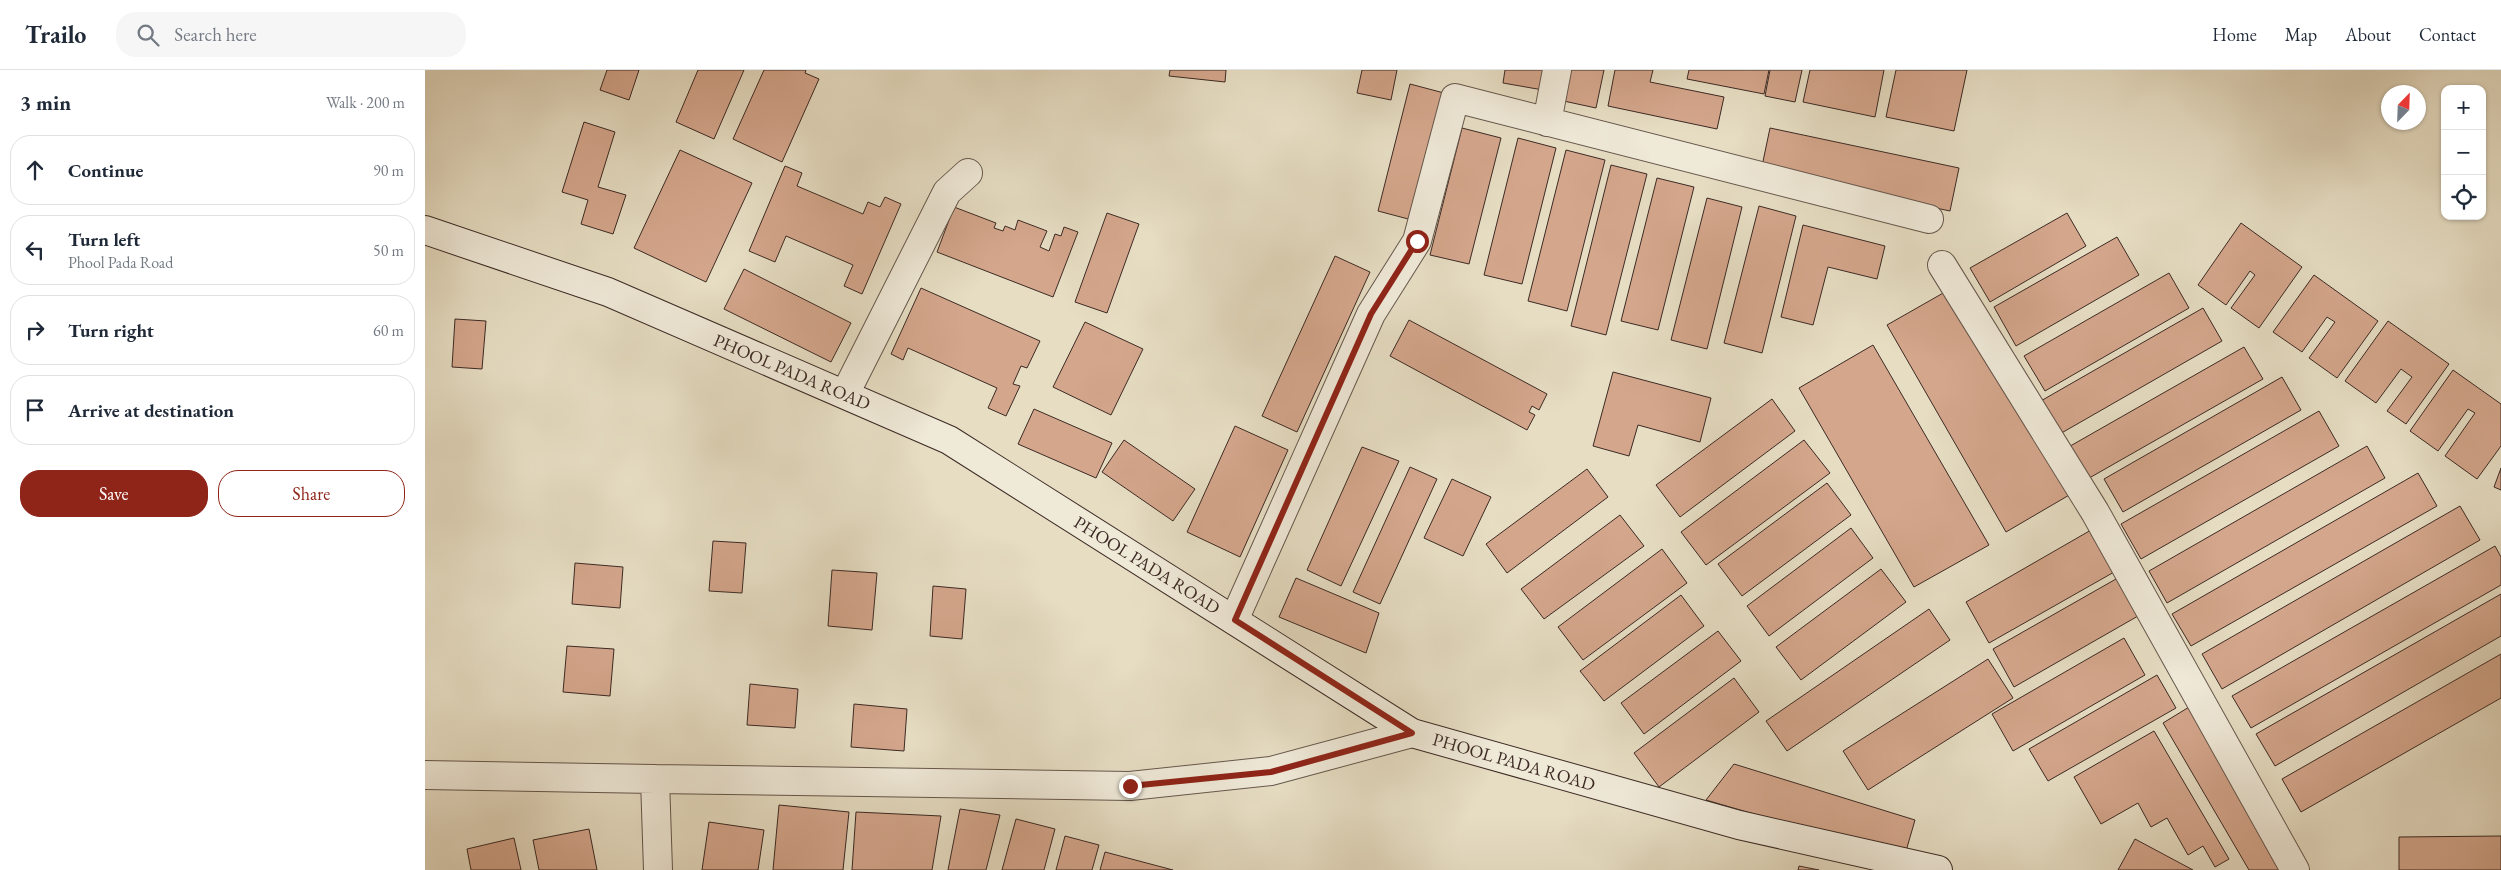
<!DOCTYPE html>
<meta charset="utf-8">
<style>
:root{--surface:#fff;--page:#f6f6f7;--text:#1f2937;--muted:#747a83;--line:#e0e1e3;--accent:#8f2418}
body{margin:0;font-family:"EB Garamond",serif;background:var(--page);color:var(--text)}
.controls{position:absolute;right:15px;top:15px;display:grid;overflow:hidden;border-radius:10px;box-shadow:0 1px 4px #0004}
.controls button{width:45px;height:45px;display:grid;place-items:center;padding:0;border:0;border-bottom:1px solid var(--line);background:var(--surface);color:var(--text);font:25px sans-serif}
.compass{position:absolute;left:1956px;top:15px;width:45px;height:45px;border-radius:50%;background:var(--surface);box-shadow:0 1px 4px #0004;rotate:23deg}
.stop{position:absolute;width:15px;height:15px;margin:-11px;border:4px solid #8f2418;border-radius:50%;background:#fff}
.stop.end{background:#8f2418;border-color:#fff;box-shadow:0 1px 5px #0008}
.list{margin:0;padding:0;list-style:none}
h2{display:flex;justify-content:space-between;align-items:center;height:65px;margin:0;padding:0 20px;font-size:21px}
h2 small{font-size:16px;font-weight:400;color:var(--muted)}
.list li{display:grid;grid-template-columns:32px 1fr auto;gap:15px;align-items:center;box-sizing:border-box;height:70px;margin:0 10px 10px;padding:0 10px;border:1px solid var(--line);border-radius:20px}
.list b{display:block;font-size:19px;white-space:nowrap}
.list p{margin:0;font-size:16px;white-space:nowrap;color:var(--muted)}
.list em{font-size:16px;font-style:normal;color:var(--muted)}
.actions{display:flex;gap:10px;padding:15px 20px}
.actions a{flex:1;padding:11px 0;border:1px solid var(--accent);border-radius:20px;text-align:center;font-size:18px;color:var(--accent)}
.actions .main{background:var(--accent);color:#fff}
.icon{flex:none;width:28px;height:28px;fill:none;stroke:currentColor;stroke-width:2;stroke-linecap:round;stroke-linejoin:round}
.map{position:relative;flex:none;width:2076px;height:800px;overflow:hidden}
header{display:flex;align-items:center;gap:30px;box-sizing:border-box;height:70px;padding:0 25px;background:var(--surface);border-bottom:1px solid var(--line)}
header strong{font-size:24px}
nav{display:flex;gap:28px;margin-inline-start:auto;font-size:18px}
.search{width:350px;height:45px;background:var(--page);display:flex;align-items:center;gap:12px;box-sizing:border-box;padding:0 18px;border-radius:20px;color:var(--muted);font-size:19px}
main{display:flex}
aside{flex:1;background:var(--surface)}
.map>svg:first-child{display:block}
</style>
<header>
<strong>Trailo</strong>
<div class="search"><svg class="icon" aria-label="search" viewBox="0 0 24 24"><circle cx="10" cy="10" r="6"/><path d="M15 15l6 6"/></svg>Search here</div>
<nav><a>Home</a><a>Map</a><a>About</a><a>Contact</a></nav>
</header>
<main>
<aside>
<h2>3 min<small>Walk · 200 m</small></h2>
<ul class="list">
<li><svg class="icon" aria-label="ahead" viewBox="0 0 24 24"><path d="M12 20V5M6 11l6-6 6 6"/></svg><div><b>Continue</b></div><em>90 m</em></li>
<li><svg class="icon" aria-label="left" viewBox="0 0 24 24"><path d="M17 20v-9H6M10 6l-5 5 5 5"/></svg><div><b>Turn left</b><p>Phool Pada Road</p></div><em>50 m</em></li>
<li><svg class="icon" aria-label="right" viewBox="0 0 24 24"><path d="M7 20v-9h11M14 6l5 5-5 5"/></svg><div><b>Turn right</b></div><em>60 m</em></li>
<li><svg class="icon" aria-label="arrive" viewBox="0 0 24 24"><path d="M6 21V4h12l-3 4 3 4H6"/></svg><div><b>Arrive at destination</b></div></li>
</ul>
<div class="actions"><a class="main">Save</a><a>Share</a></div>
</aside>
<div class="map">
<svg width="2076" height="800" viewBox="0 0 2076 800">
<rect width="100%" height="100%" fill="#e6ddc3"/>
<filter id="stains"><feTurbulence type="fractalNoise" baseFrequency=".004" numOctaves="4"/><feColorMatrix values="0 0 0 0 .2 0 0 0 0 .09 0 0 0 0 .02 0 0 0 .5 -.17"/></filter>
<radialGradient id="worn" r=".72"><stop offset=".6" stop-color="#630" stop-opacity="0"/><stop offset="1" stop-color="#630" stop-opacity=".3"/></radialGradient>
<path fill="#d4a68c" stroke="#3c2a24" d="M182,0H214L204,30L175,20Z
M273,0H319L289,69L251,52Z
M339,0H381L380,3L394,9L357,92L308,69Z
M745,0H801L800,12L744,6Z
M937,0H972L966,30L932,23Z
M1080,0H1122L1118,20L1078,13Z
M1140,0H1179L1171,38L1134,30Z
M1190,0H1228L1225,12L1299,27L1292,59L1183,36Z
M1264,0H1344L1339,24L1262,9Z
M1345,0H1377L1370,32L1340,26Z
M1385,0H1459L1450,47L1378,32Z
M1471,0H1542L1529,61L1461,47Z
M985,14L1019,23L987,150L953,141Z
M159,52L190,62L173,117L201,125L188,164L156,154L163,130L137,122Z
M1037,58L1076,68L1044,194L1005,185Z
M1345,58L1534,98L1525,141L1336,101Z
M1093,68L1131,78L1097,214L1059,205Z
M255,80L327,113L281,212L209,178Z
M1141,80L1180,90L1142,241L1103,231Z
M1186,95L1222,104L1181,265L1146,256Z
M360,96L377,103L372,116L438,144L443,132L455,137L460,127L476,134L437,224L419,216L428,195L361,166L350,192L324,181Z
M1232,108L1269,117L1233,260L1196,251Z
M1282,128L1317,137L1282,279L1246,270Z
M1334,136L1371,146L1337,283L1299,273Z
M529,137L571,153L569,158L578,161L580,156L590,160L593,150L622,161L615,177L624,181L630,164L636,166L639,157L653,162L628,227L512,182Z
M682,143L714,154L682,243L650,232Z
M1642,143L1661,176L1565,232L1545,198Z
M1816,153L1877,197L1834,258L1806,238L1830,205L1825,201L1801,235L1773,215Z
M1378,155L1460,176L1452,209L1403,197L1388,255L1356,247Z
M1692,167L1714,205L1591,276L1569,237Z
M910,186L945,202L872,362L837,346Z
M319,199L426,253L406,292L299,239Z
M1744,203L1764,238L1620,321L1599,286Z
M1889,205L1953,251L1912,308L1884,288L1910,252L1902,247L1877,282L1848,262Z
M496,218L615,271L602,298L596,296L588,314L595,316L581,346L563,338L572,318L483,278L478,290L466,284Z
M1527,218L1646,424L1581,462L1462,255Z
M1778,238L1797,271L1633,365L1614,332Z
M30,249L61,251L57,299L27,297Z
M984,250L1122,324L1114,340L1107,336L1104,342L1110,345L1102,360L965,286Z
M1963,251L2024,294L1981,354L1962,341L1987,307L1976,299L1951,333L1920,311Z
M660,252L718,279L686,345L628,317Z
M1448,275L1564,475L1489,517L1374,318Z
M1819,277L1838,309L1659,411L1640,379Z
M2028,300L2076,334V376L2052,409L2020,386L2050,343L2043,339L2013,381L1985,361Z
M1188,302L1286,328L1275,372L1213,355L1204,386L1168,376Z
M1857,307L1876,340L1698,442L1679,409Z
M1347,329L1370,361L1255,447L1231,415Z
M609,339L687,373L671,408L593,374Z
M1894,341L1914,376L1716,489L1696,454Z
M810,356L863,380L815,487L762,462Z
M699,370L770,419L748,451L677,402Z
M1379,370L1405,403L1281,495L1256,462Z
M1942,376L1960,408L1742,533L1724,501Z
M937,377L974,391L916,516L882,500Z
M985,397L1012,409L955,534L928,522Z
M2076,398V420L2069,417Z
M1162,399L1183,427L1082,503L1061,474Z
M1993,403L2012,436L1766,576L1747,544Z
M1027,409L1066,427L1038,486L999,468Z
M1402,413L1426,445L1317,526L1293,494Z
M2035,436L2055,470L1797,619L1777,584Z
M1195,445L1219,476L1119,549L1096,519Z
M1673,456L1698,497L1564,573L1541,532Z
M1426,458L1448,488L1344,566L1322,536Z
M288,471L321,473L317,523L284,521Z
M2070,476L2076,487V515L1826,658L1807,626Z
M1237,479L1262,513L1158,590L1133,557Z
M150,493L198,497L195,538L147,534Z
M1456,499L1481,532L1376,610L1351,577Z
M407,500L452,503L447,560L403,556Z
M1698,505L1720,542L1589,617L1568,579Z
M871,508L954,543L941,583L854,547Z
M508,516L541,519L537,569L505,566Z
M2076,524V566L1850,696L1831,664Z
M1256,525L1279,556L1179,631L1155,601Z
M1504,539L1525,570L1362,681L1341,651Z
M1293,561L1316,591L1219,664L1196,633Z
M1699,568L1720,605L1588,681L1567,644Z
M142,576L189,579L185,626L138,622Z
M2076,584V628L1876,742L1857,709Z
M1563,589L1588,628L1443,720L1418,681Z
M1732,605L1751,638L1623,711L1604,679Z
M1309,608L1334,642L1234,717L1209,683Z
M325,614L373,619L370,658L322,655Z
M429,634L482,639L479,681L426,677Z
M1769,634L1858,800H1824L1738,653Z
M1729,661L1804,789L1790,797L1778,776L1763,785L1742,748L1726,757L1713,733L1676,754L1649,707Z
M1309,694L1490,750L1479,788L1281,730Z
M354,735L424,742L418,800H348Z
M535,739L575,745L561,800H523Z
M431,742L516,746L507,800H427Z
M591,749L630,759L619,800H577Z
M284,752L339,760L333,800H277Z
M164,759L172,800H114L108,770Z
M640,766L674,775L667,800H631Z
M2076,766V800H1974V767Z
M89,768L96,800H46L42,779Z
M1710,769L1768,800H1693Z
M680,782L748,800H675Z
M1374,796L1394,800H1373Z"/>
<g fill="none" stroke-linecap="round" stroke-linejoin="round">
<g stroke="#66574c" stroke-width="30">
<path id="street" d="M1122,52L1132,0
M1517,195L1670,442L1870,800
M420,324L522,122L543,103
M809,550L946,244L992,171L1030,28L1504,149
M0,705L230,709
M233,800L230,709L705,716L846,701L987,663"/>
</g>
<g stroke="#3c2a24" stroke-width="30">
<path id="secondary" d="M0,160L183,222L524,370L987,663L1314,755L1513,800"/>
</g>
<use href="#street" stroke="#efe9d8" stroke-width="28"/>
<use href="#secondary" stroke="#efe9d8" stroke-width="28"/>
</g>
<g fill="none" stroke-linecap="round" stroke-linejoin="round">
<path stroke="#8f2418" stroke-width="6" d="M705,716L846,702L987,663L810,550L946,244L992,171"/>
</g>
<g text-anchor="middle" stroke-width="4" stroke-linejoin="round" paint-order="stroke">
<g font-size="18" fill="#3c2a24" stroke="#efe9d8">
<text transform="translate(367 302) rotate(23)" y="6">PHOOL PADA ROAD</text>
<text transform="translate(722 495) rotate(32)" y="6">PHOOL PADA ROAD</text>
<text transform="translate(1089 692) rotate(16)" y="6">PHOOL PADA ROAD</text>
</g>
</g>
<rect width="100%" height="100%" filter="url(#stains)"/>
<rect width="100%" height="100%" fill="url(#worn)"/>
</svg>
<div class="controls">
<button>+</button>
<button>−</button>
<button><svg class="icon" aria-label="locate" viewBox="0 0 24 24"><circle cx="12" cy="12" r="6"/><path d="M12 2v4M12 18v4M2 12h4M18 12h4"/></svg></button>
</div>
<svg class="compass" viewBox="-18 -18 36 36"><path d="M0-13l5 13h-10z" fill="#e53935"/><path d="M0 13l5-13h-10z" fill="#747a83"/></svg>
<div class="stop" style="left:992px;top:171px"></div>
<div class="stop end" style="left:705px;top:716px"></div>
</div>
</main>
